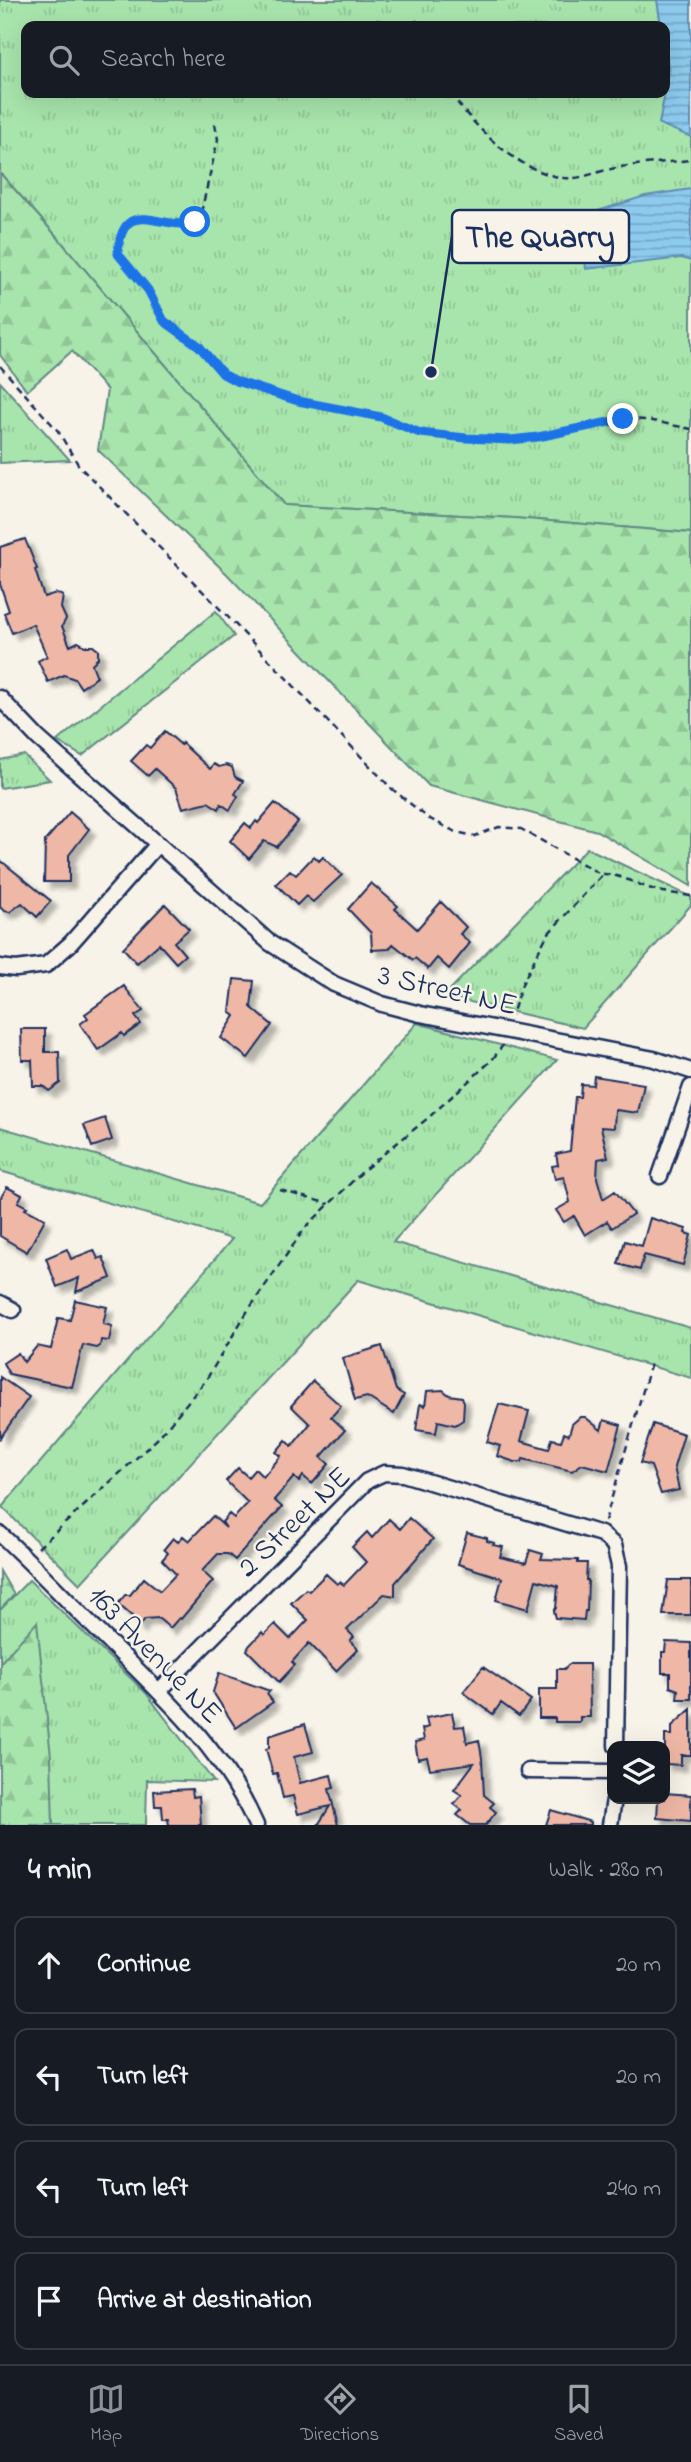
<!DOCTYPE html>
<meta charset="utf-8">
<style>
:root{--surface:#171b24;--page:#242831;--text:#f1f3f6;--muted:#9ea1a6;--line:#363941;--accent:#8c9099}
body{margin:0;font-family:"Indie Flower",sans-serif;background:var(--page);color:var(--text)}
.controls{position:absolute;right:21px;bottom:21px;display:grid;overflow:hidden;border-radius:14px;box-shadow:0 7px 28px #0002}
.controls button{width:63px;height:63px;display:grid;place-items:center;padding:0;border:0;border-bottom:2px solid var(--line);background:var(--surface);color:var(--text);font:35px sans-serif}
.stop{position:absolute;width:21px;height:21px;margin:-16px;border:5px solid #1a73e8;border-radius:50%;background:#fff}
.stop.end{background:#1a73e8;border-color:#fff;box-shadow:0 2px 7px #0008}
.list{margin:0;padding:0;list-style:none}
h2{display:flex;justify-content:space-between;align-items:center;height:91px;margin:0;padding:0 28px;font-size:30px}
h2 small{font-size:23px;font-weight:400;color:var(--muted)}
.list li{display:grid;grid-template-columns:46px 1fr auto;gap:21px;align-items:center;box-sizing:border-box;height:98px;margin:0 14px 14px;padding:0 14px;border:2px solid var(--line);border-radius:14px}
.list b{display:block;font-size:26px;white-space:nowrap}
.list em{font-size:23px;font-style:normal;color:var(--muted)}
.icon{flex:none;width:38px;height:38px;fill:none;stroke:currentColor;stroke-width:2;stroke-linecap:round;stroke-linejoin:round}
.map{position:relative;flex:none;width:691px;height:1825px;overflow:hidden}
.search{position:absolute;background:var(--surface);box-shadow:0 7px 28px #0002;left:21px;right:21px;top:21px;height:77px;display:flex;align-items:center;gap:18px;box-sizing:border-box;padding:0 24px;border-radius:14px;color:var(--muted);font-size:26px}
.sheet{height:539px;background:var(--surface)}
nav{display:flex;justify-content:space-around;align-items:center;box-sizing:border-box;height:98px;border-top:2px solid var(--line);background:var(--surface);font-size:19px;color:var(--muted)}
nav a{display:grid;justify-items:center;gap:4px}
nav .on{color:var(--accent)}
.map>svg:first-child{display:block}
</style>
<div class="map">
<svg width="691" height="1825" viewBox="0 0 691 1825">
<defs>
<pattern id="grass-tufts" width="24" height="20" patternUnits="userSpaceOnUse" patternTransform="scale(1.75)"><rect width="24" height="20" fill="#a8e5ac"/><path d="M3 7l-1-3M5 7V3M7 7l1-3M15 17l-1-3M17 17v-4M19 17l1-3" fill="none" stroke="#90c596"/></pattern>
<pattern id="forest-firs" width="22" height="20" patternUnits="userSpaceOnUse" patternTransform="scale(1.75)"><rect width="22" height="20" fill="#a8e5ac"/><path d="M5 1l3.5 6h-7zM16 11l3.5 6h-7z" fill="#90c596"/></pattern>
<pattern id="water-rules" width="6" height="5" patternUnits="userSpaceOnUse" patternTransform="scale(1.75)"><rect width="6" height="5" fill="#8dcbee"/><path d="M0 2.5h6" fill="none" stroke="#72a5c4"/></pattern>
<filter id="shadow"><feDropShadow dx="6" dy="6" stdDeviation="2" flood-color="#0004"/></filter>
</defs>
<rect width="100%" height="100%" fill="#f7f3e8"/>
<filter id="ink" filterUnits="userSpaceOnUse"><feTurbulence type="fractalNoise" baseFrequency=".0143" numOctaves="2"/><feDisplacementMap in="SourceGraphic" scale="14" xChannelSelector="R" yChannelSelector="G"/><feConvolveMatrix kernelMatrix="1 2 1 2 8 2 1 2 1" color-interpolation-filters="sRGB"/></filter>
<g filter="url(#ink)">
<path fill="url(#grass-tufts)" stroke="#628a85" stroke-width="2" fill-rule="evenodd" d="M0,0H691V533L514,518L284,505L59,239L0,173ZM26,26H665V93H26Z
M0,382L70,460L0,463Z
M216,611L234,636L82,756L57,741Z
M24,755L50,780L0,788V760Z
M587,848L691,897V905L583,1028L444,996Z
M417,1023L557,1060L393,1242L691,1328V1378L358,1280L80,1584L2,1507L232,1239L0,1171V1127L260,1203Z
M29,1580L146,1693L214,1782L147,1780L146,1825H51L0,1664V1610Z"/>
<path fill="url(#forest-firs)" stroke="#628a85" stroke-width="2" d="M0,173L59,239L284,505L514,518L691,533V886L597,831L429,786L227,574L98,450L107,390L72,351L27,391L0,355Z
M0,1571L14,1595L0,1610Z
M37,1622L51,1757L53,1825H0V1663Z"/>
<path fill="url(#water-rules)" stroke="#5f8db4" stroke-width="2" d="M657,0H691V137L659,124L669,72L665,48V26H661Z
M691,189V261L682,258L586,269L579,217L645,196Z"/>
<path fill="#efb7a5" stroke="#1b2f5e" stroke-width="2" filter="url(#shadow)" d="M25,539L37,569L35,570L44,597L56,593L63,596L61,608L66,619L62,626L70,646L78,642L85,646H93L98,650V658L92,664L97,677L81,688L75,679L64,675L48,682L38,661L47,656L33,624L12,633L4,613L9,611L0,584V547Z
M165,731L181,745L182,743L210,769L214,764L219,767L226,765L232,767L235,777L243,781L235,794L238,796L230,810L221,804L219,809L208,802L183,808L176,788L155,769L148,776L131,761L146,745L150,748Z
M275,803L298,822L277,847L264,841L249,859L230,841L245,823L251,828L256,821L258,823Z
M70,812L89,829L69,855V882H44L45,841Z
M314,856L319,861L323,857L342,875L313,902L306,896L297,905L276,884L290,870L296,875Z
M0,860L51,901L37,917L22,903L10,912L4,911L0,907Z
M371,883L398,906L395,909L417,929L441,902L466,927L460,934L470,943L449,969L437,958L428,969L415,958L413,960L393,944L389,949L372,950L371,933L348,909Z
M165,904L189,929L174,942L185,955L176,963L159,944L137,963L123,948Z
M234,979L254,981L251,1007L272,1025L248,1058L221,1038L235,1016L230,1012Z
M124,986L143,1011L135,1016L141,1024L124,1036L122,1033L98,1050L80,1024L88,1018L85,1014Z
M21,1029H45V1052H59L60,1083L49,1091L43,1086H33L32,1060H22Z
M594,1076L644,1084L638,1113L615,1110L614,1128L601,1127L608,1157L598,1159L597,1178L603,1199L615,1191L633,1214L612,1228L607,1221L585,1235L574,1216L564,1222L556,1210L570,1202L564,1177L555,1179L552,1166L558,1165L556,1154L570,1151L575,1097H580L581,1084L593,1085Z
M105,1118L112,1140L92,1147L84,1125Z
M7,1187L22,1195L18,1202L27,1207L25,1209L45,1219L27,1252L0,1236V1199Z
M650,1218L686,1229L685,1233L691,1235L683,1265L644,1255L640,1270L618,1264L625,1241L642,1246Z
M67,1249L71,1259L94,1250L98,1259L103,1257L111,1278L76,1292L79,1278L57,1287L46,1258Z
M75,1300L107,1307L103,1324L112,1326L109,1341L101,1340L100,1346L97,1348L83,1345L72,1387L9,1374L3,1363L18,1353L24,1362L37,1346L51,1349L58,1318L70,1320Z
M382,1346L396,1390L404,1395L394,1414L367,1397L355,1400L343,1358Z
M0,1377L29,1397L0,1438Z
M313,1381L341,1406L331,1417L345,1430L321,1457L329,1464L312,1484L303,1476L299,1482L294,1477L274,1500L282,1507L235,1560L228,1554H218L202,1571L213,1581L181,1619L179,1618L170,1628L158,1618L145,1619L139,1627L134,1618L118,1604L125,1595H130L144,1578L160,1591L176,1574L162,1560L168,1553L164,1549L173,1538L178,1542L183,1536L189,1541L213,1516L226,1528L222,1522L229,1514L234,1518L248,1503L226,1481L238,1468L248,1477L255,1469L263,1477L281,1456L276,1452L286,1440L292,1446L310,1424L291,1406Z
M443,1390L449,1395L462,1397L464,1402L463,1420L455,1425L438,1421L436,1433L416,1430L420,1404L425,1406L427,1391Z
M499,1404L529,1411L521,1441L549,1449L552,1439L561,1441L564,1433L569,1435L572,1424L580,1417H585L601,1430L604,1420L621,1425L608,1471L582,1464L572,1471L523,1459L522,1462H515L497,1456L500,1446L487,1442Z
M653,1424L684,1434L674,1467L679,1490L661,1494L651,1466L640,1463Z
M409,1518L433,1539L395,1583V1596L384,1594L347,1630L354,1637L350,1641L358,1649L336,1671L309,1643L292,1662L295,1665L279,1682L247,1650L249,1646L262,1632L264,1635L275,1624L290,1639L308,1620L291,1603L306,1589L309,1591L326,1574L337,1584L340,1582L344,1585L366,1562L352,1547L367,1532L372,1538L389,1519L400,1529Z
M467,1533L487,1538V1541L494,1543L493,1545L503,1547L500,1557L526,1563L530,1550L543,1554L541,1559L578,1560V1563H587L586,1580H588L587,1611H585L584,1620L556,1618L554,1611L556,1608L558,1586L536,1580L528,1609L496,1600L502,1578L458,1564Z
M668,1580H691V1615H663Z
M666,1642L691,1643V1699H677L678,1690L670,1687V1673H662V1652H665Z
M569,1664H589L590,1717H580V1722H555V1718H539V1689H557V1669H564Z
M483,1667L531,1700L519,1716L501,1703L493,1714L463,1692Z
M219,1673L270,1691L267,1694L273,1702L236,1728L213,1692Z
M691,1709V1755H681V1765L665,1764V1735H672V1726Z
M452,1713L455,1727L464,1726L467,1743L479,1740L482,1758L484,1795L494,1803L490,1807L496,1812L486,1825H470L457,1815L462,1810L454,1804L462,1795L454,1790L474,1763L430,1769L427,1757L418,1759L415,1742L424,1740L422,1729L428,1727L426,1718Z
M305,1724L313,1752L294,1757L300,1783L331,1775L334,1788L329,1789L338,1825H318L330,1806L298,1814L293,1796L283,1798L277,1773L273,1774L266,1749L269,1748V1736Z
M192,1789L193,1797L199,1796L201,1825H169L168,1819H163L162,1806H155L154,1791Z
M665,1793L691,1795V1821L657,1818L658,1799H665Z
M551,1810L591,1822V1825H546Z"/>
<g fill="none" stroke-linecap="round" stroke-linejoin="round">
<g stroke="#1b2f5e" stroke-width="19">
<path id="street" d="M0,698L38,738L270,943L334,984L382,1004L420,1014L654,1059L691,1071
M0,967L16,969L46,965L70,944L157,845
M660,1176L691,1087
M0,1303L13,1310
M0,1534C34,1565 66,1600 99,1632C158,1691 222,1747 256,1825
M159,1691L367,1481L384,1473L403,1474L601,1534L614,1545L619,1566L616,1746
M528,1771L612,1772
M610,1825L614,1799"/>
</g>
<path stroke="#1b2f5e" stroke-width="2.5" stroke-dasharray="7 5" stroke-linecap="butt" d="M376,20L402,26
M378,22L385,26
M415,26L417,20
M450,93C478,130 515,170 564,178C579,180 596,172 611,169C637,163 664,163 691,160
M215,124L218,139L201,213L195,222C163,233 122,192 118,254L148,290L164,321L199,347L223,374L236,381L298,401L381,417L420,433L466,438L510,440L538,437L623,419L648,420L691,429
M0,366L58,431L79,466L233,622L391,788L428,818L456,832L475,836L499,827L521,829L602,875L547,935L522,984L512,1015
M603,874C616,873 638,885 652,889C665,893 678,894 691,896
M280,1190L329,1204
M605,1521L651,1363
M38,1548L157,1439L206,1380L247,1312L305,1228L365,1169L428,1118L492,1060L503,1045"/>
<use href="#street" stroke="#f7f3e8" stroke-width="14"/>
</g>
</g>
<g fill="none" stroke-linecap="round" stroke-linejoin="round" filter="url(#ink)">
<path stroke="#1a73e8" stroke-width="9" d="M195,222C163,233 122,192 118,254L148,290L164,321L199,346L223,374L236,381L298,401L381,417L420,433L466,438L510,440L538,437L623,419"/>
</g>
<g text-anchor="middle" stroke-width="5" stroke-linejoin="round" paint-order="stroke">
<g font-size="30" fill="#1b2f5e" stroke="#f7f3e8">
<text transform="translate(448 989) rotate(13)" y="10">3 Street NE</text>
<text transform="translate(293 1521) rotate(-44)" y="10">2 Street NE</text>
<text transform="translate(156 1654) rotate(46)" y="10">163 Avenue NE</text>
</g>
</g>
<path fill="none" stroke="#1b2f5e" stroke-width="2.5" d="M431 372L452 236"/>
<circle fill="#1b2f5e" stroke="#f7f3e8" stroke-width="2.5" cx="431" cy="372" r="7"/>
<rect fill="#f7f3e8" stroke="#1b2f5e" stroke-width="2.5" x="452" y="210" width="177" height="53" rx="7"/>
<g font-size="32" text-anchor="middle" font-weight="bold" fill="#1b2f5e">
<text x="540" y="247">The Quarry</text>
</g>
</svg>
<div class="controls">
<button><svg class="icon" aria-label="layers" viewBox="0 0 24 24"><path d="M12 4l9 5-9 5-9-5zM3 14l9 5 9-5"/></svg></button>
</div>
<div class="stop" style="left:195px;top:222px"></div>
<div class="stop end" style="left:623px;top:419px"></div>
<div class="search"><svg class="icon" aria-label="search" viewBox="0 0 24 24"><circle cx="10" cy="10" r="6"/><path d="M15 15l6 6"/></svg>Search here</div>
</div>
<section class="sheet">
<h2>4 min<small>Walk · 280 m</small></h2>
<ul class="list">
<li><svg class="icon" aria-label="ahead" viewBox="0 0 24 24"><path d="M12 20V5M6 11l6-6 6 6"/></svg><div><b>Continue</b></div><em>20 m</em></li>
<li><svg class="icon" aria-label="left" viewBox="0 0 24 24"><path d="M17 20v-9H6M10 6l-5 5 5 5"/></svg><div><b>Turn left</b></div><em>20 m</em></li>
<li><svg class="icon" aria-label="left" viewBox="0 0 24 24"><path d="M17 20v-9H6M10 6l-5 5 5 5"/></svg><div><b>Turn left</b></div><em>240 m</em></li>
<li><svg class="icon" aria-label="arrive" viewBox="0 0 24 24"><path d="M6 21V4h12l-3 4 3 4H6"/></svg><div><b>Arrive at destination</b></div></li>
</ul>
</section>
<nav>
<a class="on"><svg class="icon" aria-label="map" viewBox="0 0 24 24"><path d="M3 6l6-2 6 2 6-2v14l-6 2-6-2-6 2zM9 4v14M15 6v14"/></svg>Map</a>
<a><svg class="icon" aria-label="directions" viewBox="0 0 24 24"><path d="M12 3l9 9-9 9-9-9zM9 14v-3h6M13 9l2 2-2 2"/></svg>Directions</a>
<a><svg class="icon" aria-label="saved" viewBox="0 0 24 24"><path d="M7 4h10v16l-5-4-5 4z"/></svg>Saved</a>
</nav>
